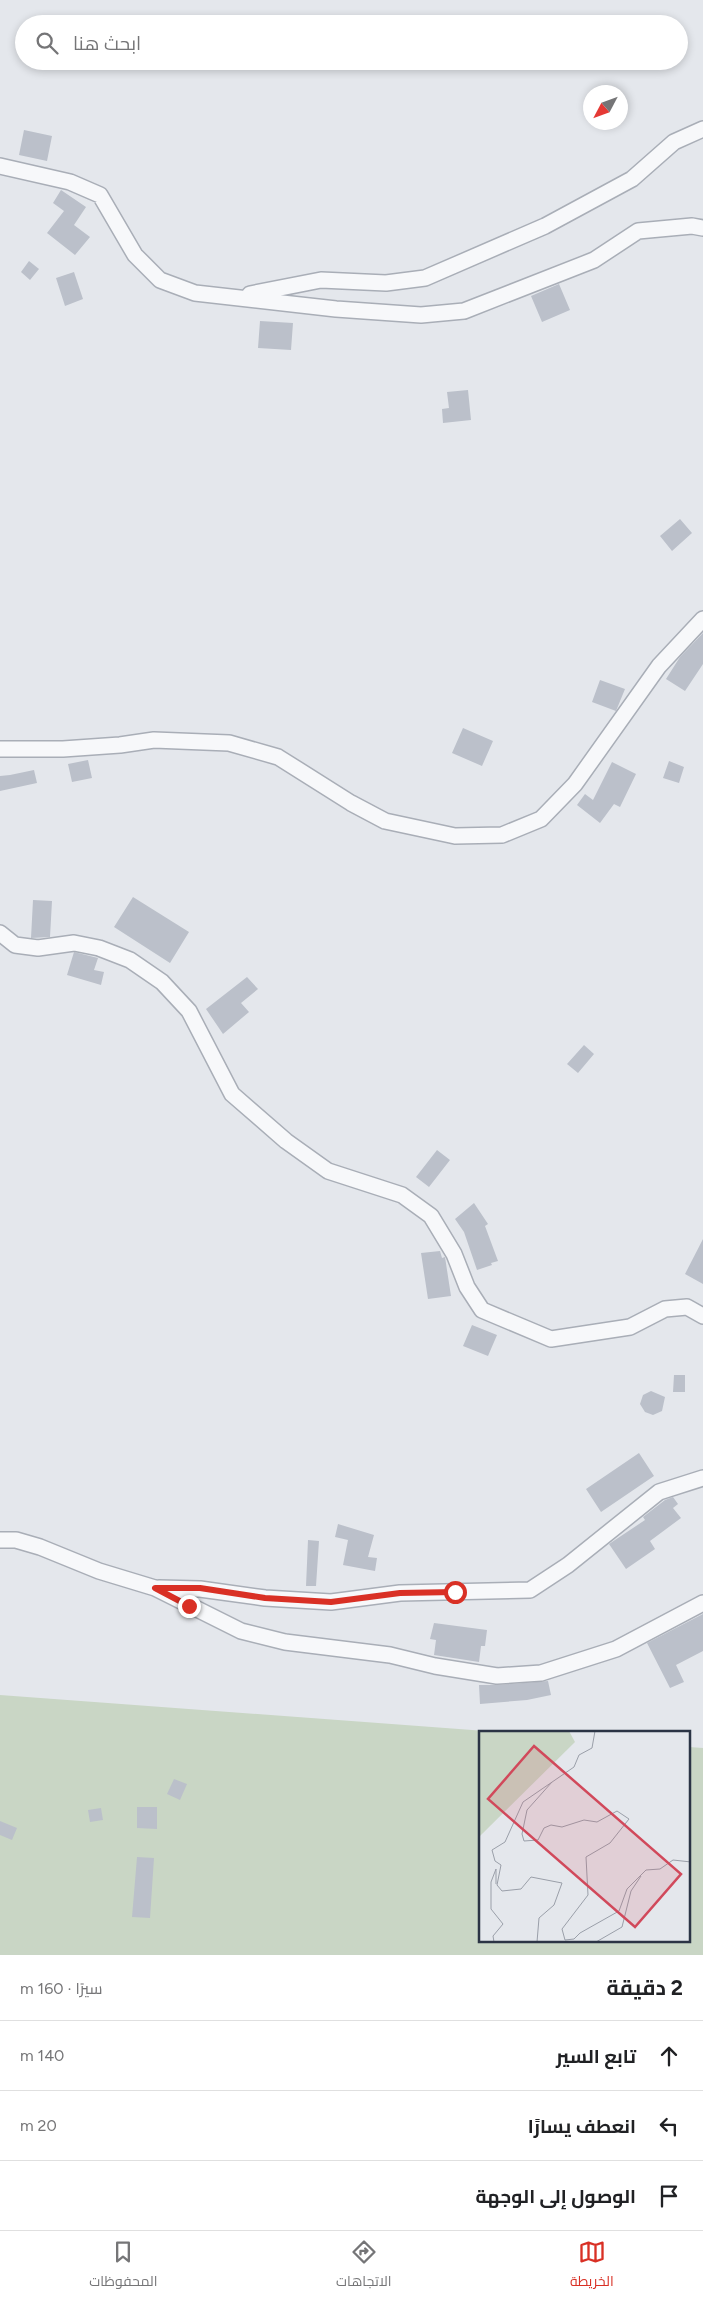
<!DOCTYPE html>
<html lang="ar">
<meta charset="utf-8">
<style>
:root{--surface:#fff;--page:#f6f6f6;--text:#202124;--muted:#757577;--line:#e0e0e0;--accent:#d93025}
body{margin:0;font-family:Figtree,Cairo,sans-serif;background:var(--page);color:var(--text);direction:rtl}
.compass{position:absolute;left:583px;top:85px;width:45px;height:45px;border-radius:50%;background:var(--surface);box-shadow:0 2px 8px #0003;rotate:229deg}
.stop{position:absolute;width:15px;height:15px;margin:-11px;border:4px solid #d93025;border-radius:50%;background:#fff}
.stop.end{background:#d93025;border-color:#fff;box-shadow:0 1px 5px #0008}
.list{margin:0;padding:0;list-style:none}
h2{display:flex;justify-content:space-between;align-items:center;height:65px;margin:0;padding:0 20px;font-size:21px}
h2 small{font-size:16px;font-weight:400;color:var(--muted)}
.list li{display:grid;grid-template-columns:32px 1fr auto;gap:15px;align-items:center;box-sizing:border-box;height:70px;padding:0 20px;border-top:1px solid var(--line)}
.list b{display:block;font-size:19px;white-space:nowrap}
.list em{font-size:16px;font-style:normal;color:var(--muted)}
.icon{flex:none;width:28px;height:28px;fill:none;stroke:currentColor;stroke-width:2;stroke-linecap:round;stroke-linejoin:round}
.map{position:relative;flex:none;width:703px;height:1955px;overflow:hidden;direction:ltr}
.search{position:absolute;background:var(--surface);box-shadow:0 2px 8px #0003;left:15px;right:15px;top:15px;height:55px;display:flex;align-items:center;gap:12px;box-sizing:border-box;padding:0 18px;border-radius:28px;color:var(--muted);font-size:19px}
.sheet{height:275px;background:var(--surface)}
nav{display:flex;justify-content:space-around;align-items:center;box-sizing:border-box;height:70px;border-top:1px solid var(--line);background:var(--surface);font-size:14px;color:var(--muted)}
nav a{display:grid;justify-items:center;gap:2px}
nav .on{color:var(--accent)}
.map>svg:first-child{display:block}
</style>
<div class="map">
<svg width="703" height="1955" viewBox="0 0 703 1955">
<rect width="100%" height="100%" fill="#e4e7ec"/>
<path fill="#c9d6c5" d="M0,1695L499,1732H480V1941H689V1747L703,1748V1955H0Z"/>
<path fill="#bbc0ca" d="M24,130L52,136L47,161L19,155Z
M61,190L86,207L74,225L90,237L75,255L47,233L64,211L53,203Z
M29,261L39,269L30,280L21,272Z
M74,272L83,299L65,306L56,278Z
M559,284L570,310L542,322L531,296Z
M260,321L293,323L291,350L258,348Z
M468,390L471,420L443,423L442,409L449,408L447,392Z
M680,519L692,533L672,551L660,536Z
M703,633V664L685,691L666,679L680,657Z
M600,680L625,689L616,711L592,702Z
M463,728L493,741L482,766L452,753Z
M88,760L92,778L72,782L68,764Z
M669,761L684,767L679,783L663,778Z
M612,762L636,774L620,807L614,804L600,823L577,805L585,794L593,800Z
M34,770L37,783L0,791V776L10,775Z
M133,897L189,932L170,963L114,927Z
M33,900L52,901L50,937L31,938Z
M74,952L98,958L94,970L104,972L101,985L67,975Z
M247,977L258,989L241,1003L249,1012L223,1034L206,1009Z
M584,1045L594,1054L578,1073L567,1064Z
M437,1150L450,1160L429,1187L416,1177Z
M474,1203L488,1224L485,1226L498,1261L491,1263L492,1265L477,1270L464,1232L455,1219Z
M703,1239V1284L685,1274Z
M440,1251L442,1258L445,1257L451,1296L428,1299L421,1253Z
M472,1325L497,1335L488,1356L463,1346Z
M674,1375H685V1392H673Z
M651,1391L665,1397L662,1411L653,1415L645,1412L640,1404L643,1395Z
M639,1453L654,1476L601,1512L586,1489Z
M673,1497L678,1504L673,1508L681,1518L650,1541L655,1549L626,1569L609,1544L645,1520L643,1517L665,1500Z
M338,1524L374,1535L368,1557L377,1558L375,1571L343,1565L348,1540L335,1537Z
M308,1540L319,1541L316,1586H306Z
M703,1614V1651L676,1665L684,1682L670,1688L647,1643Z
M434,1623L487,1630L485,1646H481L479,1662L434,1655L436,1640L430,1639Z
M548,1681L551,1695L527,1700L480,1704L479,1685H498Z
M174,1779L187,1784L180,1800L167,1794Z
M137,1807H157V1829L137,1828Z
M101,1808L103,1820L90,1822L88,1810Z
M0,1821L17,1828L12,1840L0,1835Z
M137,1857L154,1858L150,1918L132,1917Z"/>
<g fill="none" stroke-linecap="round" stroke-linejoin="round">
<g stroke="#a9aeb7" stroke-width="18">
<path id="minor" d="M0,166L70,182L100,195L135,255L160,280L195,293L336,309L421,315L464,311L594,260L638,231L692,226L703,228
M250,294L321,280L386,283L425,278L545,226L632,179L674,142L703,129
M0,749H63L120,745L154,740L229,743L278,757L351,803L385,821L455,836L502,835L541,819L575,784L659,666L703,619
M0,933L15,945L38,948L74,943L99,948L130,960L162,982L189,1011L232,1094L286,1141L328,1171L402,1195L431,1216L454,1254L467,1287L482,1310L551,1339L630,1327L665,1309L687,1307L703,1316
M0,1540H16L40,1547L99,1571L155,1588L241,1631L285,1642L390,1655L435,1666L497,1676L541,1673L616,1649L703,1603
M159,1588L200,1589L265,1598L331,1602L400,1593L530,1590L568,1565L659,1492L703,1478"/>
</g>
<use href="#minor" stroke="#f7f8fa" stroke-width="15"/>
</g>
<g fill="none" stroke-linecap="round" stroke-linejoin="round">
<path stroke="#d93025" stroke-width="6" d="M189,1606L155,1588H200L265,1598L331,1602L400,1593L455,1592"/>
</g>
<g transform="translate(479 1731)">
<rect width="211" height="211" fill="#e4e7ec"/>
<path d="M0,0H90L96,11L0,106Z" fill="#c9d6c5"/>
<path fill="none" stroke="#9a9fa9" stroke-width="1" d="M73,51L48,79L43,103L45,110L59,109L65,97L72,94L83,96L105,89L118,91L138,80L150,88L131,112L107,126L109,164L83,198L86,209L95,208L101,202L140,180L148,158L167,139L181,138L194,129L212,131M15,211L14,205L24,193L12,178V151L17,138V153M58,211L60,187L75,174L83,152L52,146L42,158L23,160L18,154L22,134L16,130L13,119L26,111L44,71L95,36L100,24L113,17L116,0M117,211L143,196L152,160L162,145"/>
<path fill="#d1495b" fill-opacity="0.15" stroke="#d1495b" stroke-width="2.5" d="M55,15L202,143L156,196L9,68Z"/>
<rect width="211" height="211" fill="none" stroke="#2b3445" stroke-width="2.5"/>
</g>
</svg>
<svg class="compass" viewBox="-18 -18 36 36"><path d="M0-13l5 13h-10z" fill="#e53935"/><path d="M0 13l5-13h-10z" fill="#757577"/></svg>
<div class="stop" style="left:455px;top:1592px"></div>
<div class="stop end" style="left:189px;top:1606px"></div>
<div class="search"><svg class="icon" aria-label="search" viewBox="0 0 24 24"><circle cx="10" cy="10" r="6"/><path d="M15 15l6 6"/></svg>ابحث هنا</div>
</div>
<section class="sheet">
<h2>2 دقيقة<small>سيرًا · 160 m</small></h2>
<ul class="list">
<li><svg class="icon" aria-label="ahead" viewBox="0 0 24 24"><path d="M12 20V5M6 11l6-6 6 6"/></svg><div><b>تابع السير</b></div><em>140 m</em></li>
<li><svg class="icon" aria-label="left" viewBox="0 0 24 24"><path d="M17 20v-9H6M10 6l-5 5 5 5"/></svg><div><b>انعطف يسارًا</b></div><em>20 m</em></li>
<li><svg class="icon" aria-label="arrive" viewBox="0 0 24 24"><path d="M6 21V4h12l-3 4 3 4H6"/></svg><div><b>الوصول إلى الوجهة</b></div></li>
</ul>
</section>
<nav>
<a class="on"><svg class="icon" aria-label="map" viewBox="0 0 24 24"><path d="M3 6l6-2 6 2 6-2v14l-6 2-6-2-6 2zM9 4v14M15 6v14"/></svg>الخريطة</a>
<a><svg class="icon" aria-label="directions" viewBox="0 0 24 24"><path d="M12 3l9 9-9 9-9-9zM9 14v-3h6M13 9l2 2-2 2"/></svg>الاتجاهات</a>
<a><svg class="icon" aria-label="saved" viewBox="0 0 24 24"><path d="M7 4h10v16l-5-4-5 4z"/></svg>المحفوظات</a>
</nav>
